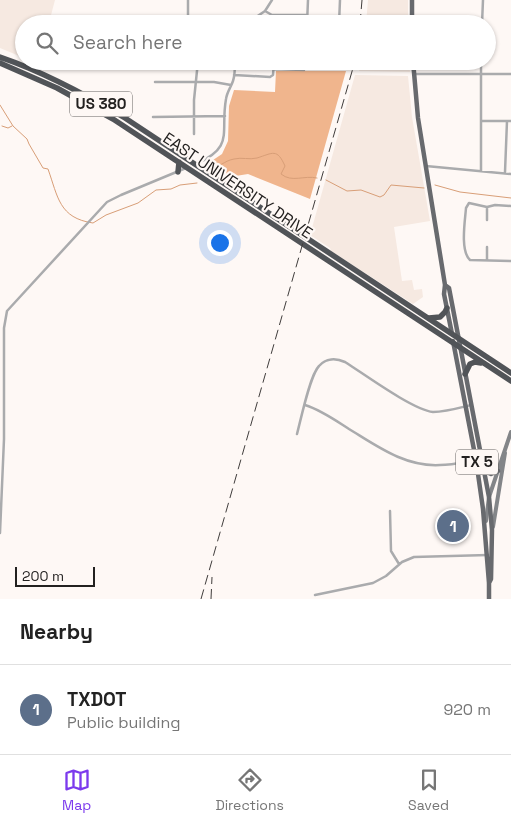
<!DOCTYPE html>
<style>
:root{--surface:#fff;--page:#f2f2f2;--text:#222;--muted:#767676;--line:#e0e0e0;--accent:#7c3aed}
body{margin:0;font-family:"Space Grotesk",sans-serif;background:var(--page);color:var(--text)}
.scale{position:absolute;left:15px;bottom:12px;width:80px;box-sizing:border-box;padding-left:5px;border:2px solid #232120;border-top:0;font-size:14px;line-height:18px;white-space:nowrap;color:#232120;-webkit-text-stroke:4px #fef8f5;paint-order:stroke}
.you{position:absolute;left:219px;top:242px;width:18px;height:18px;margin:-12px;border:4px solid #fff;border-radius:50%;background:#1a73e8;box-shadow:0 0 0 8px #1a73e833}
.badge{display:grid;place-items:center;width:32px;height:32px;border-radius:50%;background:var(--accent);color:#fff;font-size:16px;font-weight:700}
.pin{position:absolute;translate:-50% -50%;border:2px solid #fff;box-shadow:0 1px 5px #0006}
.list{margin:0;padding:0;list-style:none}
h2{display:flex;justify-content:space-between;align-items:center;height:65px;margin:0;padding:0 20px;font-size:21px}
h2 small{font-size:16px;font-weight:400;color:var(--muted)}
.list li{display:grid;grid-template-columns:32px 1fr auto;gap:15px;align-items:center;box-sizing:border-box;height:90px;padding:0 20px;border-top:1px solid var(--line)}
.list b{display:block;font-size:19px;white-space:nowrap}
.list p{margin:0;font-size:16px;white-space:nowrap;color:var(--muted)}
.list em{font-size:16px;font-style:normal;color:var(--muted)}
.icon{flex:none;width:28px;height:28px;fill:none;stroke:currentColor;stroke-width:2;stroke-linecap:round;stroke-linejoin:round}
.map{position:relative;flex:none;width:511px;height:599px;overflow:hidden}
.search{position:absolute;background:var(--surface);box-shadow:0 1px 4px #0004;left:15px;right:15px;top:15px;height:55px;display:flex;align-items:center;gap:12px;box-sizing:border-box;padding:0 18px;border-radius:28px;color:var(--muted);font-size:19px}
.sheet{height:155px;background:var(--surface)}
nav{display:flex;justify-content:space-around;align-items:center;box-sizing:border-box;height:70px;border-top:1px solid var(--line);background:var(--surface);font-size:14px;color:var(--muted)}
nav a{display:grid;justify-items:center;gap:2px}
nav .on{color:var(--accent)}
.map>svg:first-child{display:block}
</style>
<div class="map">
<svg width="511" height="599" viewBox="0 0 511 599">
<rect width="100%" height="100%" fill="#fef8f5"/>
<path fill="#f6e9e1" d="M0,0H55L50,19L59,24H24V58L0,48Z
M368,0H408V24H366Z
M361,61H409L410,72L359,71Z
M355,75L408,76L412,117L430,221L394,227L402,281L412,280L414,290L422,289L423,297L413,304L331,251L330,248L310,235Z"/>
<path fill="#f0b58d" d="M276,71H346L310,199L248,174L223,178L207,164L222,154L228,141L229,106L234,90L275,92Z"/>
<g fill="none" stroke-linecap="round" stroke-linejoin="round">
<path stroke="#d89e77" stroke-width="1" d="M0,105L13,126L27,139L29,144L43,168L48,169C58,197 59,218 93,223L106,215L138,203L156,190L171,189L180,185L197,183
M2,126L8,128L12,126
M208,167C221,168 223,161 234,159C242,157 249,160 257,158C273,153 277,148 285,166L281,174C292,183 304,175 317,178
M326,180L347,191L361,190L380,197L384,195L391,185L424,188
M435,185L460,192L511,198"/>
<path stroke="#aaabad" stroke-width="2.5" d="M188,0V24
M265,11L272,15H307
M191,24H233
M246,24L265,11L272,0
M275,24V16
M307,24L308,0
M339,24L340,0
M482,24L483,0
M481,61V171
M274,69L304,70V61
M415,74H511
M234,75L270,77L273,75L274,61
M155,82H214L231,85
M153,117L225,116
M481,121H511
M194,134V100L198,61
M196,164C235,147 220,133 226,99C227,92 231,87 233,81C235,75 235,68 235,61
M426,166L511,174
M505,172L507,121
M511,206L495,205L487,207L469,203L466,208C465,221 460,251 470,260L511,261
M487,220V207
M487,260V247
M305,405C321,410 335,420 349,429C377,446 405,467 440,465C454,465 468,461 482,459
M297,434C301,419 310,375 319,366C326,358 336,358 345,362C364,374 413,410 433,412C445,412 459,408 471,405
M390,511L391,551L399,564
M0,533L4,439V328L7,311L107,202L121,195L186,168
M315,595L373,583L386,576L402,562L414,557L488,555"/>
<path stroke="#838588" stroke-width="4" d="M486,521L489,497L511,432
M493,527L505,453"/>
<path stroke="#686a6e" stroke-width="4.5" d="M412,24V0
M413,61L418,118L445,285L444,294L452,334
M445,285L449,288L489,497L492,530L491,579L489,583
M453,341L476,460L483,509L489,583V599
M484,471L491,474L498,471"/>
<path stroke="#515458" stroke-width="5.5" d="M0,57C44,72 85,94 125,118L511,373
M0,63L57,88L113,119L511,381
M178,172L179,162
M429,318L440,317L445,312L447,308
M465,374L470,364L475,362L481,363"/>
<path stroke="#403d3c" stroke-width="1" stroke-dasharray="10 5" stroke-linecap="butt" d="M360,24L362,0
M201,599L355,61
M211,599L212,577"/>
</g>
<g text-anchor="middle" stroke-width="4.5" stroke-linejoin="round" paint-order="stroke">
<g fill="#fef8f5" stroke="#656260" stroke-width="1">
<rect x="70" y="91.5" width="62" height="25" rx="4"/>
<rect x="456" y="449.5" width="42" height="25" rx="4"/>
</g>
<g font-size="15" font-weight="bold" fill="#232120">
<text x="101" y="109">US 380</text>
<text x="477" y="467">TX 5</text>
</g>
<g font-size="16" fill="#232120" stroke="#fef8f5">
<text transform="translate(238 185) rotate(34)" y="6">EAST UNIVERSITY DRIVE</text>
</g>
</g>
</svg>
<div class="scale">200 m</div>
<div class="you"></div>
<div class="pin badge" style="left:453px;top:526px;background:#5c6f8a">1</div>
<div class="search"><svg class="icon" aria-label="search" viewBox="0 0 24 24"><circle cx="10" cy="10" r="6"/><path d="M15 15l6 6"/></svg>Search here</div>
</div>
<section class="sheet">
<h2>Nearby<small></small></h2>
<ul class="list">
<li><span class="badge" style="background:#5c6f8a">1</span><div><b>TXDOT</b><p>Public building</p></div><em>920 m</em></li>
</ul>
</section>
<nav>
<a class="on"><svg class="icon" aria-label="map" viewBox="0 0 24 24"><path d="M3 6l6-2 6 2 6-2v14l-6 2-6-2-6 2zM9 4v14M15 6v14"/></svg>Map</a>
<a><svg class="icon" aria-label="directions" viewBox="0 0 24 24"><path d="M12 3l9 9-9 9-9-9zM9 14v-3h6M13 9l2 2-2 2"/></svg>Directions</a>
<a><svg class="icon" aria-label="saved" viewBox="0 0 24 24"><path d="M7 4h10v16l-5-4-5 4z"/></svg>Saved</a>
</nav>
